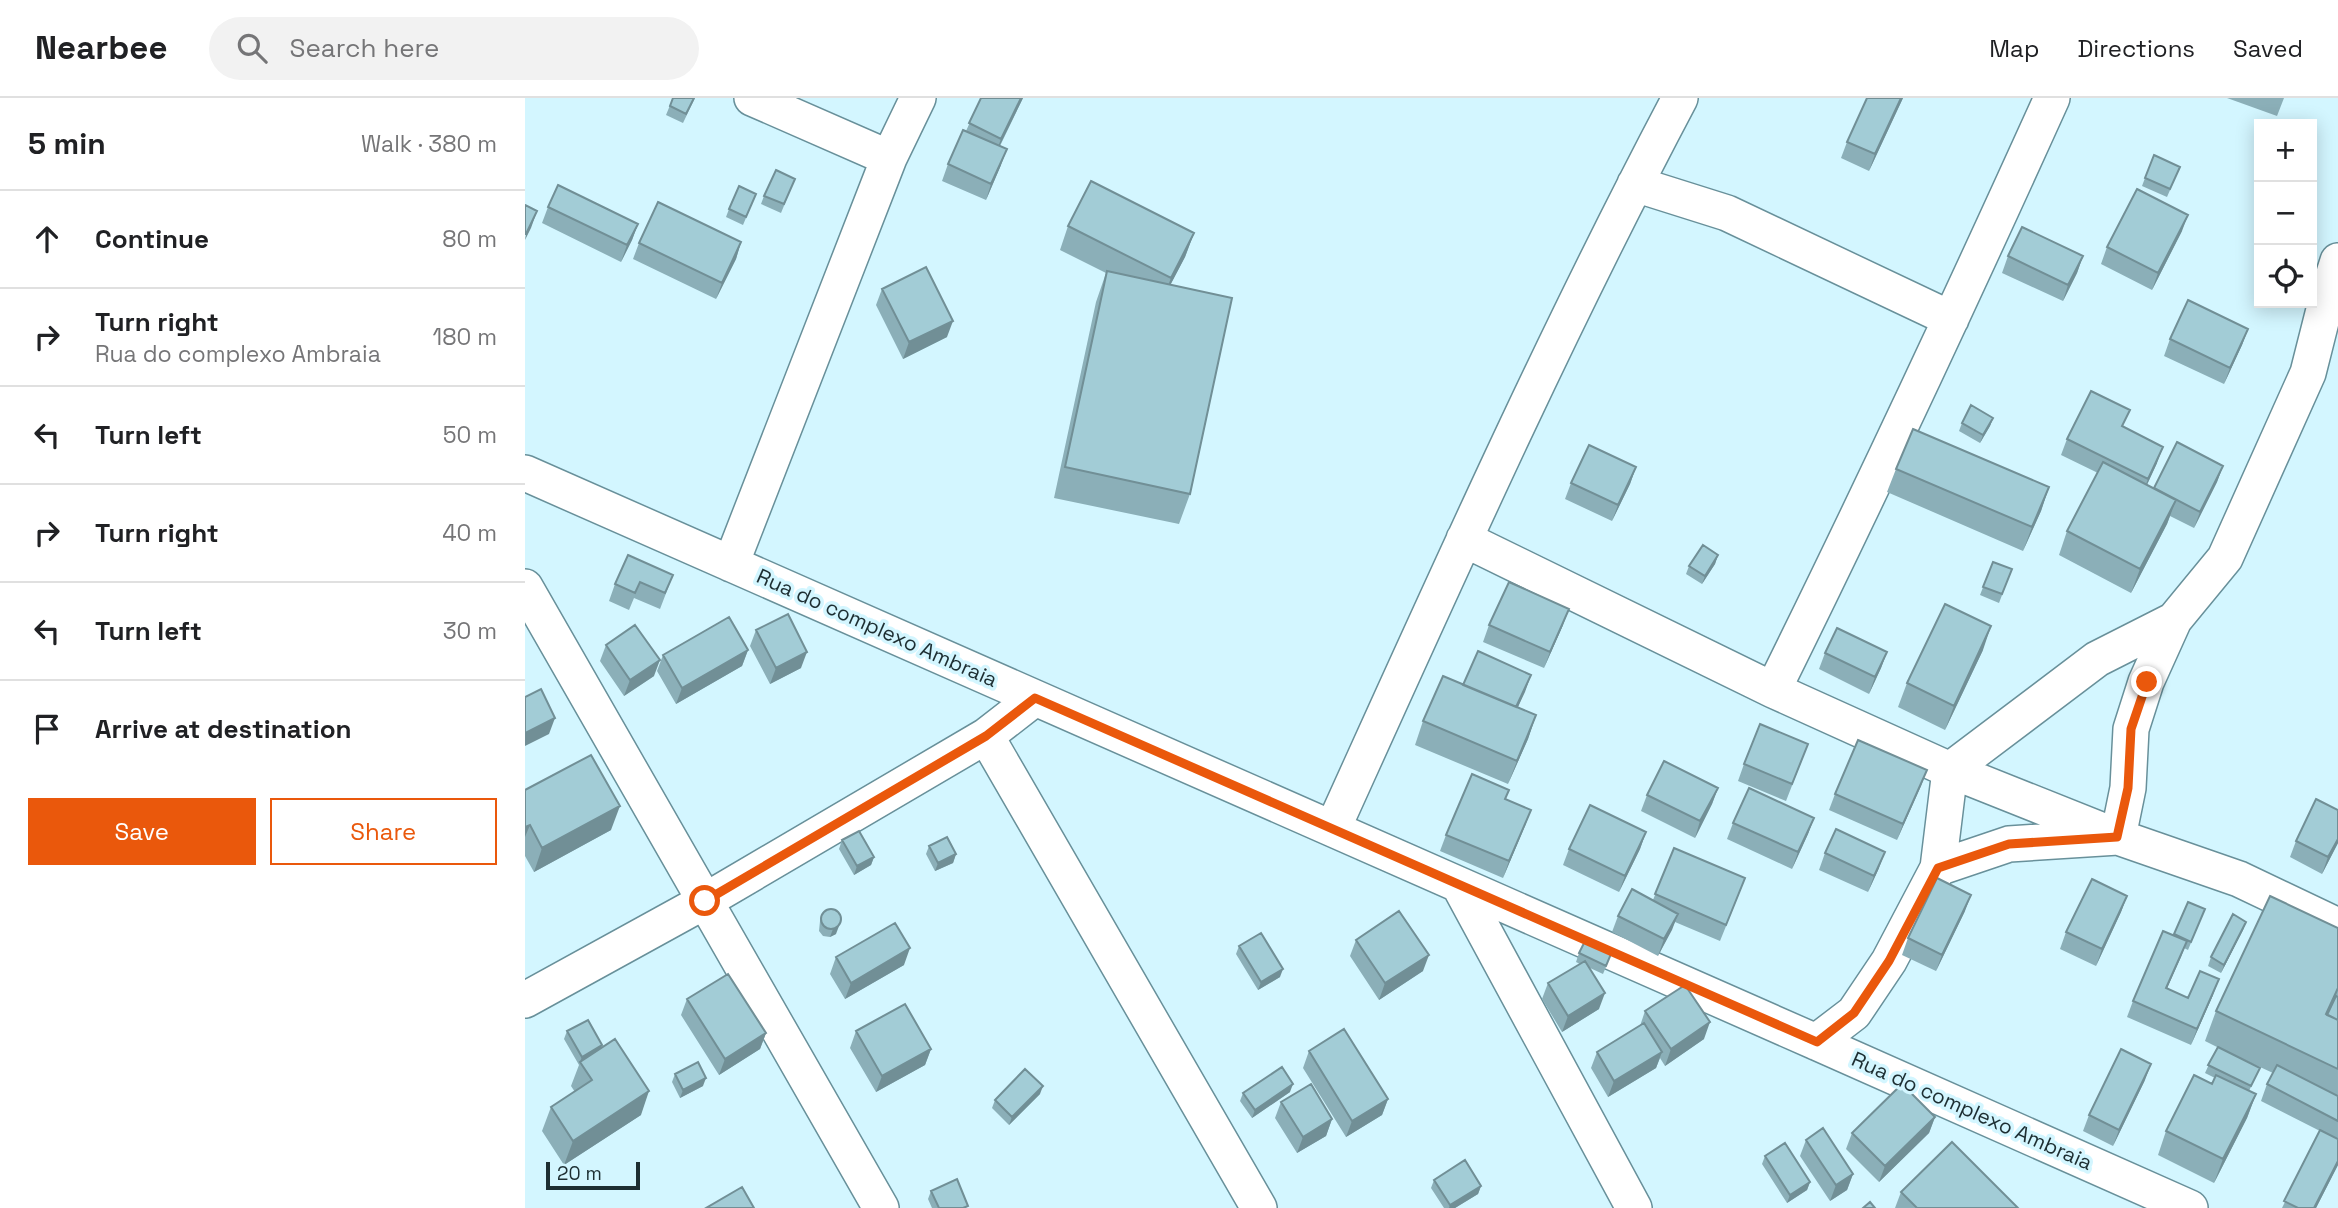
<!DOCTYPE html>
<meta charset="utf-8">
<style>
:root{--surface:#fff;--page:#f2f2f2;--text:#202124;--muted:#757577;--line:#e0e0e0;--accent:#ea580c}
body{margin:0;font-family:"Space Grotesk",sans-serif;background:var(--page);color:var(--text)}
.controls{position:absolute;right:21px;top:21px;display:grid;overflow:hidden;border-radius:0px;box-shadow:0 4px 18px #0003}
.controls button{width:63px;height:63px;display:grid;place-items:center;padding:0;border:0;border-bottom:2px solid var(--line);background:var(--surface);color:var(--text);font:35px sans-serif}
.scale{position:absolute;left:21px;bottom:18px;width:94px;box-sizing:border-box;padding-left:7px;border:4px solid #1d2e32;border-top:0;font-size:19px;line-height:24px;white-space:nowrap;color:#1d2e32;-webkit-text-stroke:5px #d3f6ff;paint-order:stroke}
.stop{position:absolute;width:21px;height:21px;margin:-16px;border:5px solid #ea580c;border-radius:50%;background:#fff}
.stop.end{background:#ea580c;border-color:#fff;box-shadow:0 2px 7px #0008}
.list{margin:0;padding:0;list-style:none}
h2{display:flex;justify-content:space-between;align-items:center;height:91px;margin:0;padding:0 28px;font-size:30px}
h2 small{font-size:23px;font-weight:400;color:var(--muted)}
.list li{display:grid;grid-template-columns:46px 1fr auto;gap:21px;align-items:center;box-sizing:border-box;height:98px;padding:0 28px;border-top:2px solid var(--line)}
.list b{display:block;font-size:26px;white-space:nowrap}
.list p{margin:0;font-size:23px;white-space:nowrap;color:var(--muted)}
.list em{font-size:23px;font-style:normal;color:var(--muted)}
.actions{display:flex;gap:14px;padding:21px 28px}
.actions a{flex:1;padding:16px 0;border:2px solid var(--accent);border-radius:0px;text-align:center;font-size:24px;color:var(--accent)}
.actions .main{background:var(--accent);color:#fff}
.icon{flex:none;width:38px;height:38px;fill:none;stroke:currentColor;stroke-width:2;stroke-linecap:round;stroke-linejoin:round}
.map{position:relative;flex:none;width:1813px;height:1110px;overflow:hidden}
header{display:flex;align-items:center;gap:42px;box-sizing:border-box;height:98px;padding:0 35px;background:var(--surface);border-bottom:2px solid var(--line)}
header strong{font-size:33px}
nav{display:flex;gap:38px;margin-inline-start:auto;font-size:24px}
.search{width:490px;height:63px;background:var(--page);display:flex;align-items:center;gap:18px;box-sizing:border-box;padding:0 24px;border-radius:38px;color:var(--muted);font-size:26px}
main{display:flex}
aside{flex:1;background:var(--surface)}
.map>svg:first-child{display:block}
</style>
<header>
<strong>Nearbee</strong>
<div class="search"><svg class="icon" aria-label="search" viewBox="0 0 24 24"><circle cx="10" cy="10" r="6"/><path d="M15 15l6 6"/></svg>Search here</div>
<nav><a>Map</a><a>Directions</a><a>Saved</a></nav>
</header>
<main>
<aside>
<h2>5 min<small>Walk · 380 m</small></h2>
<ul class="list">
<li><svg class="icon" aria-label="ahead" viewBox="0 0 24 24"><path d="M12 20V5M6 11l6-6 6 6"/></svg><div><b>Continue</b></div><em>80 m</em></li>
<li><svg class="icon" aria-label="right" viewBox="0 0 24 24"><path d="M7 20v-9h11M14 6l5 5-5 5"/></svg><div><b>Turn right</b><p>Rua do complexo Ambraia</p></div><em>180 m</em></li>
<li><svg class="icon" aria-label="left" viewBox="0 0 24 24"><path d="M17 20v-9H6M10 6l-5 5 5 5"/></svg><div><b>Turn left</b></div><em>50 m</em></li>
<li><svg class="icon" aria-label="right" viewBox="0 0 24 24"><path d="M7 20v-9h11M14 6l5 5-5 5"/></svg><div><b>Turn right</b></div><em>40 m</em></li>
<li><svg class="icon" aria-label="left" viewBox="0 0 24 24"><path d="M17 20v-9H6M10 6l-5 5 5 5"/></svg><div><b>Turn left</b></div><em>30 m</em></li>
<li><svg class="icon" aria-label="arrive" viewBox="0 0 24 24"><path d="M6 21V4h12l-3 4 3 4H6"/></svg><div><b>Arrive at destination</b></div></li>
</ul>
<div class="actions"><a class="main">Save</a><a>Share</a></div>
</aside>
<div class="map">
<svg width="1813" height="1110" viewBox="0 0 1813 1110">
<rect width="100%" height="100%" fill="#d3f6ff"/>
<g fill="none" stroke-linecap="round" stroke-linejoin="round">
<g stroke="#68909a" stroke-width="38">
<path id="street" d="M227,0L364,60
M1110,86L1202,115L1426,221
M0,375L1291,944L1665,1110
M939,441L1248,592L1425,672L1593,739L1714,781L1813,828
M206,466L364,60L393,0
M0,489L356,1110
M1248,592C1345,396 1437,199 1527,0
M461,638L734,1110
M808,730C919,485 1029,238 1155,0
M1413,770L1484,746L1593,739L1603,690L1606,631L1621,584L1649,522L1700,460L1783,275L1805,188L1813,163
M934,787L1109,1110
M0,902L180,803L461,638L510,600
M1291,944L1329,915L1364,863L1413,770L1425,672L1572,561L1649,522"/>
</g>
<use href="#street" stroke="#fff" stroke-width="35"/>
</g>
<path fill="#8bafb8" d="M148,0H170L158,25L141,17Z
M456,0H498L475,48L476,67L461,102L417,83L423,66L441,33Z
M1342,0H1378L1344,73L1316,60L1322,44Z
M1702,0H1759L1752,18Z
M1655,69L1642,99L1617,88L1620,80Z
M270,81L256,115L236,106L239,98Z
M231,96L218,127L201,119L204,111Z
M23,109L113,126L107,142L96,164L17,125Z
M543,128L669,135L660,159L645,187L665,396L654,426L529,400L571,204L581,175L535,152Z
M1657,133L1627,192L1576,166L1582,149Z
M216,144L211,161L191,201L108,161L114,145Z
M1483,158H1558L1552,175L1538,203L1477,175Z
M357,191L422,239L378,261L351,207Z
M1723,231L1717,247L1699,286L1639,258L1645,241Z
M1468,320L1465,328L1455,345L1434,333L1437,325Z
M1599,329L1632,365L1622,387L1629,391L1698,368L1692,384L1669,430L1645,418L1642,426L1606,495L1534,457L1542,433L1573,375L1536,357L1542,341Z
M1111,369L1105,386L1087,423L1040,401L1046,385Z
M1371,371L1524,389L1516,413L1498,453L1362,394Z
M1193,457L1190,466L1177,486L1161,476L1164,468Z
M1468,464L1487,471L1474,505L1455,497Z
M148,477L135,511L109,500L104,512L84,503L90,486Z
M964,527H1038L1019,570L958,544Z
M231,532L276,570L245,586L225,548Z
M81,547L129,578L99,598L75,563Z
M223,552L217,568L151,606L132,573L138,557Z
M1458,552L1420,632L1373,609L1382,585Z
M1362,554L1356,570L1344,596L1294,571L1300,555Z
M1006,577L993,609L1011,617L1003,641L983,686L890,647L898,623L938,587Z
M1277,662L1261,703L1213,683L1219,666Z
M1402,672L1372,742L1304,712L1310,696Z
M1193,690L1187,706L1170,740L1116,713L1122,697Z
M0,692L86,732L9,774L0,758Z
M981,702L1006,712L978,780L915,753L921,737Z
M1813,712V745L1797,776L1765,759L1771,743Z
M1289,720L1283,736L1267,771L1202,741L1208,725Z
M1121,734L1115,751L1094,794L1038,767L1044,751Z
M317,742L349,759L346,767L329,777L314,751Z
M404,748L431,756L428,765L410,773L401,756Z
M1149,750L1214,796L1195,843L1150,824L1133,858L1087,834L1093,818L1128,802Z
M1300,755L1354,770L1343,794L1294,772Z
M1602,798L1596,814L1571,868L1535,851L1541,834Z
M1680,811L1663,852L1659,850L1642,890L1663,900L1688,897L1666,947L1602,919L1608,903L1648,837Z
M1440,813L1411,873L1377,857L1383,840Z
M298,814L311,836L305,839L298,838L294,833L295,823Z
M1721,824L1718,832L1696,875L1683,868L1686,859Z
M1813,830V1067L1791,1110H1757L1795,1033L1736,1003L1742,986L1748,975L1709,957L1735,970L1724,993L1731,996L1722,1020L1689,1085L1633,1057L1641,1033L1687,986L1690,980L1680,975L1692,949L1680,943L1691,913Z
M831,842L898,873L854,902L825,858Z
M714,848L755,879L733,892L711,856Z
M1054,855L1083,864L1078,876L1065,870L1074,911L1037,934L1017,901L1023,885L1055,866L1051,864Z
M311,859L379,867L320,901L305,876Z
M162,901L241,935L235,951L194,977L156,917Z
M1120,913L1179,941L1140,968L1135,960L1131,970L1083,999L1066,970L1072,954L1115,928Z
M42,933L77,947L76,950L116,1017L39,1067L17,1033L26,1009L50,994L46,988L54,967L39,941Z
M331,933L406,951L400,967L351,994L325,950Z
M784,953L863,1001L857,1017L821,1039L778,970Z
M150,976L178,988L155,1000L147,984Z
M1620,982L1588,1048L1558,1033L1564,1017Z
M765,994L727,1020L715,1003L718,995Z
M515,996L484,1027L467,1010L470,1002Z
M756,1004L807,1021L801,1038L772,1055L750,1020Z
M1410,1019L1404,1035L1354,1084L1321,1051L1327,1035Z
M1281,1042L1328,1076L1322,1092L1305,1103L1275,1058Z
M1240,1058L1285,1084L1282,1092L1262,1105L1237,1066Z
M909,1082L956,1088L953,1096L930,1110H919L906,1090Z
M406,1093L442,1110H407L403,1101Z
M1376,1094L1493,1110H1370Z"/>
<path fill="#718f96" d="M496,0H498L470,57L476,41Z
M1376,0H1378L1344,73L1350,56Z
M482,51L476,67L461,102L466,86Z
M12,113L6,130L0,142L1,136Z
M1663,117L1657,133L1627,192L1633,175Z
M113,126L107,142L96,164L102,147Z
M669,135L660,159L637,203L646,180Z
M216,144L211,161L191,201L197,185Z
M1558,158L1552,175L1538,203L1543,187Z
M428,223L422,239L378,261L384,244Z
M1723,231L1717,247L1699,286L1705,270Z
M1468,320L1465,328L1455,345L1458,337Z
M1638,349L1632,365L1617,397L1623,381Z
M1698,368L1692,384L1669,430L1675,414Z
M1111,369L1105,386L1087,423L1093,407Z
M1524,389L1516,413L1498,453L1507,429Z
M1651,402L1642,426L1606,495L1615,471Z
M1193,457L1190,466L1177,486L1180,478Z
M1044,511L1038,527L1019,570L1025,554Z
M1466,528L1458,552L1420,632L1429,608Z
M223,552L217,568L151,606L157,590Z
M282,554L276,570L245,586L251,570Z
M1362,554L1356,570L1344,596L1350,579Z
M135,562L129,578L99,598L105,582Z
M1006,577L1000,594L984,628L990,612Z
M1011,617L1003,641L983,686L992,663Z
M30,620L24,636L0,648V635Z
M1402,672L1396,688L1372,742L1378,726Z
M1193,690L1187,706L1170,740L1175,723Z
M95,708L86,732L9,774L17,750Z
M1006,712L1000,728L978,780L984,763Z
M1289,720L1283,736L1267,771L1273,754Z
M5,727L0,739V729Z
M1121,734L1115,751L1094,794L1100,778Z
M1813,741V745L1797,776L1803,759Z
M1360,754L1354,770L1343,794L1349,778Z
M431,756L428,765L410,773L413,765Z
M349,759L346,767L329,777L332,768Z
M1446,797L1440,813L1411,873L1417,857Z
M1602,798L1596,814L1571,868L1577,851Z
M1153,816L1147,832L1133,858L1139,841Z
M1721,824L1718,832L1696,875L1699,867Z
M314,828L311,836L305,839L308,831Z
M1662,843L1656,859L1635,906L1641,890Z
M385,850L379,867L320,901L326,885Z
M904,857L898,873L854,902L860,885Z
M758,871L755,879L733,892L736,884Z
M1694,881L1688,897L1666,947L1672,931Z
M1080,895L1074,911L1037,934L1043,918Z
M1185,924L1179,941L1140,968L1146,951Z
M241,935L235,951L194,977L200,961Z
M77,947L74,955L55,964L57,959Z
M406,951L400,967L351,994L357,978Z
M1137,954L1131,970L1083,999L1089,983Z
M1626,966L1620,982L1588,1048L1594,1032Z
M181,980L178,988L155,1000L158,992Z
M768,986L765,994L727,1020L730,1012Z
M518,988L515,996L484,1027L487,1019Z
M124,993L116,1017L39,1067L48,1043Z
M1731,996L1722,1020L1689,1085L1698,1061Z
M863,1001L857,1017L821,1039L827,1023Z
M1410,1019L1404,1035L1354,1084L1360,1068Z
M807,1021L801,1038L772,1055L778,1039Z
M1813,1063V1067L1791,1110H1789Z
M1328,1076L1322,1092L1305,1103L1311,1087Z
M1285,1084L1282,1092L1262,1105L1265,1097Z
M956,1088L953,1096L930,1110H924L925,1107Z"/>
<path fill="#a2ccd6" stroke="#718f96" stroke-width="2" d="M148,0H169L161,16L145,8Z
M456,0H496L476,41L444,25Z
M1342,0H1376L1350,56L1322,44Z
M438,32L482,51L466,86L423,66Z
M1629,57L1655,69L1645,91L1620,80Z
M251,72L270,81L259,106L239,98Z
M566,83L669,135L646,180L543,128Z
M33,87L113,126L102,147L23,109Z
M214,88L231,96L221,119L204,111Z
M1612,91L1663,117L1633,175L1582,149Z
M133,104L216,144L197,185L114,145Z
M0,107L12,113L1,136H0Z
M1497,129L1558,158L1543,187L1483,158Z
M1787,158L1790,160L1787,168Z
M401,169L428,223L384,244L357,191Z
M582,173L707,200L665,396L540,369Z
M1663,202L1723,231L1705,270L1645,241Z
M1566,293L1605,312L1597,328L1638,349L1623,381L1542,341Z
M1446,307L1468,320L1458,337L1437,325Z
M1388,331L1524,389L1507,429L1371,371Z
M1652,344L1698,368L1675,414L1629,390Z
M1064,347L1111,369L1093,407L1046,385Z
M1578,364L1651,402L1615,471L1542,433Z
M1178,447L1193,457L1180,478L1164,468Z
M103,457L148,477L140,495L115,484L110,495L90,486Z
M1468,464L1487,471L1477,496L1458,489Z
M984,484L1044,511L1025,554L964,527Z
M1420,506L1466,528L1429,608L1382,585Z
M263,516L282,554L251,570L231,532Z
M204,519L223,552L157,590L138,557Z
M110,527L135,562L105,582L81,547Z
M1312,530L1362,554L1350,579L1300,555Z
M953,553L1006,577L991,609L938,587Z
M918,578L1011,617L992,663L898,623Z
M16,591L30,620L0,635V599Z
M1235,626L1283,646L1267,686L1219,666Z
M1333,642L1402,672L1378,726L1310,696Z
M66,657L95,708L17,750L5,727L0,729V692Z
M1139,663L1193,690L1175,723L1122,697Z
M947,676L984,692L980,701L1006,712L984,763L921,737Z
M1224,690L1289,720L1273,754L1208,725Z
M1791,701L1813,712V741L1803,759L1771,743Z
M1065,707L1121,734L1100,778L1044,751Z
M1311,731L1360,754L1349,778L1300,755Z
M334,733L349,759L332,768L317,742Z
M422,739L431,756L413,765L404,748Z
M1149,750L1220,780L1201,827L1130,796Z
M1412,780L1446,797L1417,857L1383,840Z
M1567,781L1602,798L1577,851L1541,834Z
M1107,791L1153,816L1139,841L1093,818Z
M1745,798L1813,830V890L1801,916L1813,922V971L1691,913Z
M1663,804L1680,811L1666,844L1649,836Z
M296 821a10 10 0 1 1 20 0a10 10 0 1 1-20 0Z
M874,813L904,857L860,885L831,842Z
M1708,816L1721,824L1699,867L1686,859Z
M370,825L385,850L326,885L311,859Z
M1638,833L1662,843L1641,890L1663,900L1675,873L1694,881L1672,931L1608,903Z
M736,835L758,871L736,884L714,848Z
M1060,843L1086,856L1081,868L1054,855Z
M1060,863L1080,895L1043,918L1023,885Z
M203,876L241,935L200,961L162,901Z
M1160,887L1185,924L1146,951L1120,913Z
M1811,898L1813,899V922L1802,917Z
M380,906L406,951L357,978L331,933Z
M63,922L77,947L57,959L42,933Z
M1119,925L1137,954L1089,983L1072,954Z
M819,931L863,1001L827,1023L784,953Z
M90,941L124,993L48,1043L26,1009L67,982L55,964Z
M1693,949L1735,970L1726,988L1683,967Z
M1596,951L1626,966L1594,1032L1564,1017Z
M173,964L181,980L158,992L150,976Z
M1752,967L1813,998V1023L1742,986Z
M757,969L768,986L730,1012L718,995Z
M500,971L518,988L487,1019L470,1002Z
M1669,977L1687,986L1691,977L1731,996L1698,1061L1641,1033Z
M786,986L807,1021L778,1039L756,1004Z
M1377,986L1410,1019L1360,1068L1327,1035Z
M1298,1030L1328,1076L1311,1087L1281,1042Z
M1795,1032L1813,1041V1063L1789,1110H1773L1759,1103Z
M1427,1044L1493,1110H1392L1376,1094Z
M1260,1045L1285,1084L1265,1097L1240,1058Z
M940,1062L956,1088L925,1107L909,1082Z
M432,1081L443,1108L438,1110H414L406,1093Z
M217,1089L229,1110H181Z
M1345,1104L1350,1110H1338Z"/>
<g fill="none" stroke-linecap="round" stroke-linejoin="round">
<path stroke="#ea580c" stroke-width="9" d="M180,803L461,638L510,600L1292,944L1329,915L1364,863L1413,770L1484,746L1592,739L1603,690L1606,631L1622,584"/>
</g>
<g text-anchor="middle" stroke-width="7" stroke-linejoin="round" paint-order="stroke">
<g font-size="21" fill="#1d2e32" stroke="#d3f6ff">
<text transform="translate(352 530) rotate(24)" y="7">Rua do complexo Ambraia</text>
<text transform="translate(1447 1013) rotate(24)" y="7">Rua do complexo Ambraia</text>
</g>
</g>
</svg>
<div class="controls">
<button>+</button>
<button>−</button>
<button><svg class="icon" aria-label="locate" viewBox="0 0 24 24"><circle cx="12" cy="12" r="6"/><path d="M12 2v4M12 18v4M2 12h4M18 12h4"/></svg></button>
</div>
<div class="scale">20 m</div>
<div class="stop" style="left:180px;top:803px"></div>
<div class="stop end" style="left:1622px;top:584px"></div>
</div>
</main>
